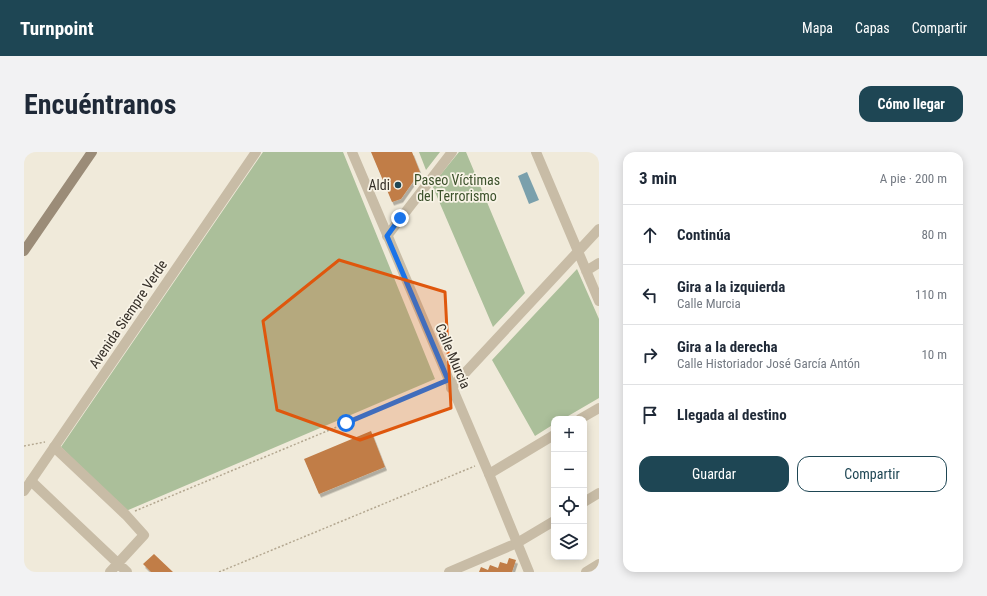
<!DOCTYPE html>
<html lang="es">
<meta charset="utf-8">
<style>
:root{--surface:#fff;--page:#f2f2f3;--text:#1f2937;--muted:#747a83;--line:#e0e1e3;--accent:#1e4654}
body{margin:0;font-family:"Roboto Condensed",sans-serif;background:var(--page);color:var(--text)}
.controls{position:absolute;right:12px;bottom:12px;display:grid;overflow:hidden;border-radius:8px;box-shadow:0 2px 10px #0003}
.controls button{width:36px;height:36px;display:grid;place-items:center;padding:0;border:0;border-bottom:1px solid var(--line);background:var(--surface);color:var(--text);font:20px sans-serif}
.stop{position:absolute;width:12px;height:12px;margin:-9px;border:3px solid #1a73e8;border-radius:50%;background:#fff}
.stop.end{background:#1a73e8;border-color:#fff;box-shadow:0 1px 4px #0008}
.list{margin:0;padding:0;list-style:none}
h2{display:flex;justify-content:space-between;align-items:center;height:52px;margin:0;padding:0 16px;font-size:17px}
h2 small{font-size:13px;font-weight:400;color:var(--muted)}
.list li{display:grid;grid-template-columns:26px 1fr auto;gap:12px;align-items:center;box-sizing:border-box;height:60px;padding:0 16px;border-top:1px solid var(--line)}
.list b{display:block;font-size:15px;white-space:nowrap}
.list p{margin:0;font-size:13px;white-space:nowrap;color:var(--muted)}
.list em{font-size:13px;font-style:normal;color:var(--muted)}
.actions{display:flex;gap:8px;padding:12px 16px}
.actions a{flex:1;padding:9px 0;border:1px solid var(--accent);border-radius:12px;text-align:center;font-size:14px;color:var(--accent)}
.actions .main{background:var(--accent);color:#fff}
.icon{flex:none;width:22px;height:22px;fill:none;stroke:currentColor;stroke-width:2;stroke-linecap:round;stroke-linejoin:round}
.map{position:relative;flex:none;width:575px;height:420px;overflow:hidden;border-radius:12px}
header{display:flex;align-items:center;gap:24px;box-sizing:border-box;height:56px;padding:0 20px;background:var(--accent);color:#fff}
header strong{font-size:19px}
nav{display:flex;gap:22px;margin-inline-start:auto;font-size:14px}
.intro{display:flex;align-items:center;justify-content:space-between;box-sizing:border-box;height:96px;padding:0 24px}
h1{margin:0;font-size:28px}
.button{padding:10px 18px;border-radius:12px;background:var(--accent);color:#fff;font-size:14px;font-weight:700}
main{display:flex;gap:24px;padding:0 24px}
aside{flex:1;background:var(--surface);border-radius:12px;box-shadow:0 2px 10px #0003}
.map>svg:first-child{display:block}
</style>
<header>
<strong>Turnpoint</strong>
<nav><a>Mapa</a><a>Capas</a><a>Compartir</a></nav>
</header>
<div class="intro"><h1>Encuéntranos</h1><a class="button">Cómo llegar</a></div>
<main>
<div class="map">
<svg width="575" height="420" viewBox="0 0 575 420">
<defs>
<filter id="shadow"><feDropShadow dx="2" dy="3.5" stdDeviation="0" flood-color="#0004"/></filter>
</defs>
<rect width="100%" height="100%" fill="#f0eada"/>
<path fill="#abbf9a" d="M239,0H319L411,227L102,359L37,295Z
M395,0H416L402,18Z
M435,0H442L501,141L469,175L408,33Z
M553,117L575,167V246L539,267H530V272L511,284L468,208Z"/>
<path fill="#7aa0ac" d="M503,20L515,48L505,52L494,24Z"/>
<path fill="#c17d47" filter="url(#shadow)" d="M347,0H388L396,20L377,47L368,50Z
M347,279L361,315L295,342L280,307Z
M130,402L149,420H127L119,412Z
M485,406L492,408L488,420H455L457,415L464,418L466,413L474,416L476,410L483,412Z"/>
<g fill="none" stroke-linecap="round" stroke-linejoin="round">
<path stroke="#b3a790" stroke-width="1.5" stroke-dasharray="2 2" stroke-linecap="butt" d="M0,294L21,290
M111,359L416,232
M195,420L451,314"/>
<path stroke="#c8bca6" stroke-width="10" d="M512,0L575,149
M363,84L428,0
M562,119L575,111
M427,236L575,77
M556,267L575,256
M30,295L102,363L120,383L86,420
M465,322L530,283
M7,329L103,420
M560,350L575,341
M425,420L493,391L530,369
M562,420L575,412"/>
<path stroke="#c8bca6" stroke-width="10" d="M328,0L465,322L505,420
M0,339L232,0"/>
<path stroke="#9b8c78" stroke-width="10" d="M0,99L68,0"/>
</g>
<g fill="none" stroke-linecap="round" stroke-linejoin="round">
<path stroke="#1a73e8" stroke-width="5" d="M322,271L424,228L363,84L376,66"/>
</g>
<path fill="#df570d" fill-opacity="0.2" stroke="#df570d" stroke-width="3" stroke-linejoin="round" d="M315,108L421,140L427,256L336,288L253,258L239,169Z"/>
<circle fill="#1e4654" stroke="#f8f3e6" stroke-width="1.5" cx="374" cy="33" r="4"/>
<g text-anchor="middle" stroke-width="3.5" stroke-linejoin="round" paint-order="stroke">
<g font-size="14" fill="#3c512b" stroke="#f8f3e6">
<text x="433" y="33">Paseo Víctimas<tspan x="433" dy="16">del Terrorismo</tspan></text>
</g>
<g font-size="14" fill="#342e27" stroke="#f8f3e6" text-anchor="end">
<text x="366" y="38">Aldi</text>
</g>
<g font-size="14" fill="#342e27" stroke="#f8f3e6">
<text transform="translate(104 162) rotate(-56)" y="5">Avenida Siempre Verde</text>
<text transform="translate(429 204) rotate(67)" y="5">Calle Murcia</text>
</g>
</g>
</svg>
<div class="controls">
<button>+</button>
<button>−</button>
<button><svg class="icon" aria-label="locate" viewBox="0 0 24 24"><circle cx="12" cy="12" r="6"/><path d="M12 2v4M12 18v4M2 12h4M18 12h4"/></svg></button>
<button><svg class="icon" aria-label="layers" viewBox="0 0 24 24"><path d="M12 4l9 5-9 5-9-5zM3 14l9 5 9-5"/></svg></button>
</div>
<div class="stop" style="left:322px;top:271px"></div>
<div class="stop end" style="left:376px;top:66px"></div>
</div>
<aside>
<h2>3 min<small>A pie · 200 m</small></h2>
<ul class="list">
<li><svg class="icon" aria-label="ahead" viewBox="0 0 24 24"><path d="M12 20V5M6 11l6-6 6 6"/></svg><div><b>Continúa</b></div><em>80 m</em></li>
<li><svg class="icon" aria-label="left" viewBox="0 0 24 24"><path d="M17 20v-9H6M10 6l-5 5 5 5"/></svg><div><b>Gira a la izquierda</b><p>Calle Murcia</p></div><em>110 m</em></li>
<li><svg class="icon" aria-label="right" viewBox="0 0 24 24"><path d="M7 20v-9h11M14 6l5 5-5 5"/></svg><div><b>Gira a la derecha</b><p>Calle Historiador José García Antón</p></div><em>10 m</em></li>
<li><svg class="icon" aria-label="arrive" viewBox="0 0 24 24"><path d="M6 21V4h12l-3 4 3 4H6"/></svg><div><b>Llegada al destino</b></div></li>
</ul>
<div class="actions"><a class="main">Guardar</a><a>Compartir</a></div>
</aside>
</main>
